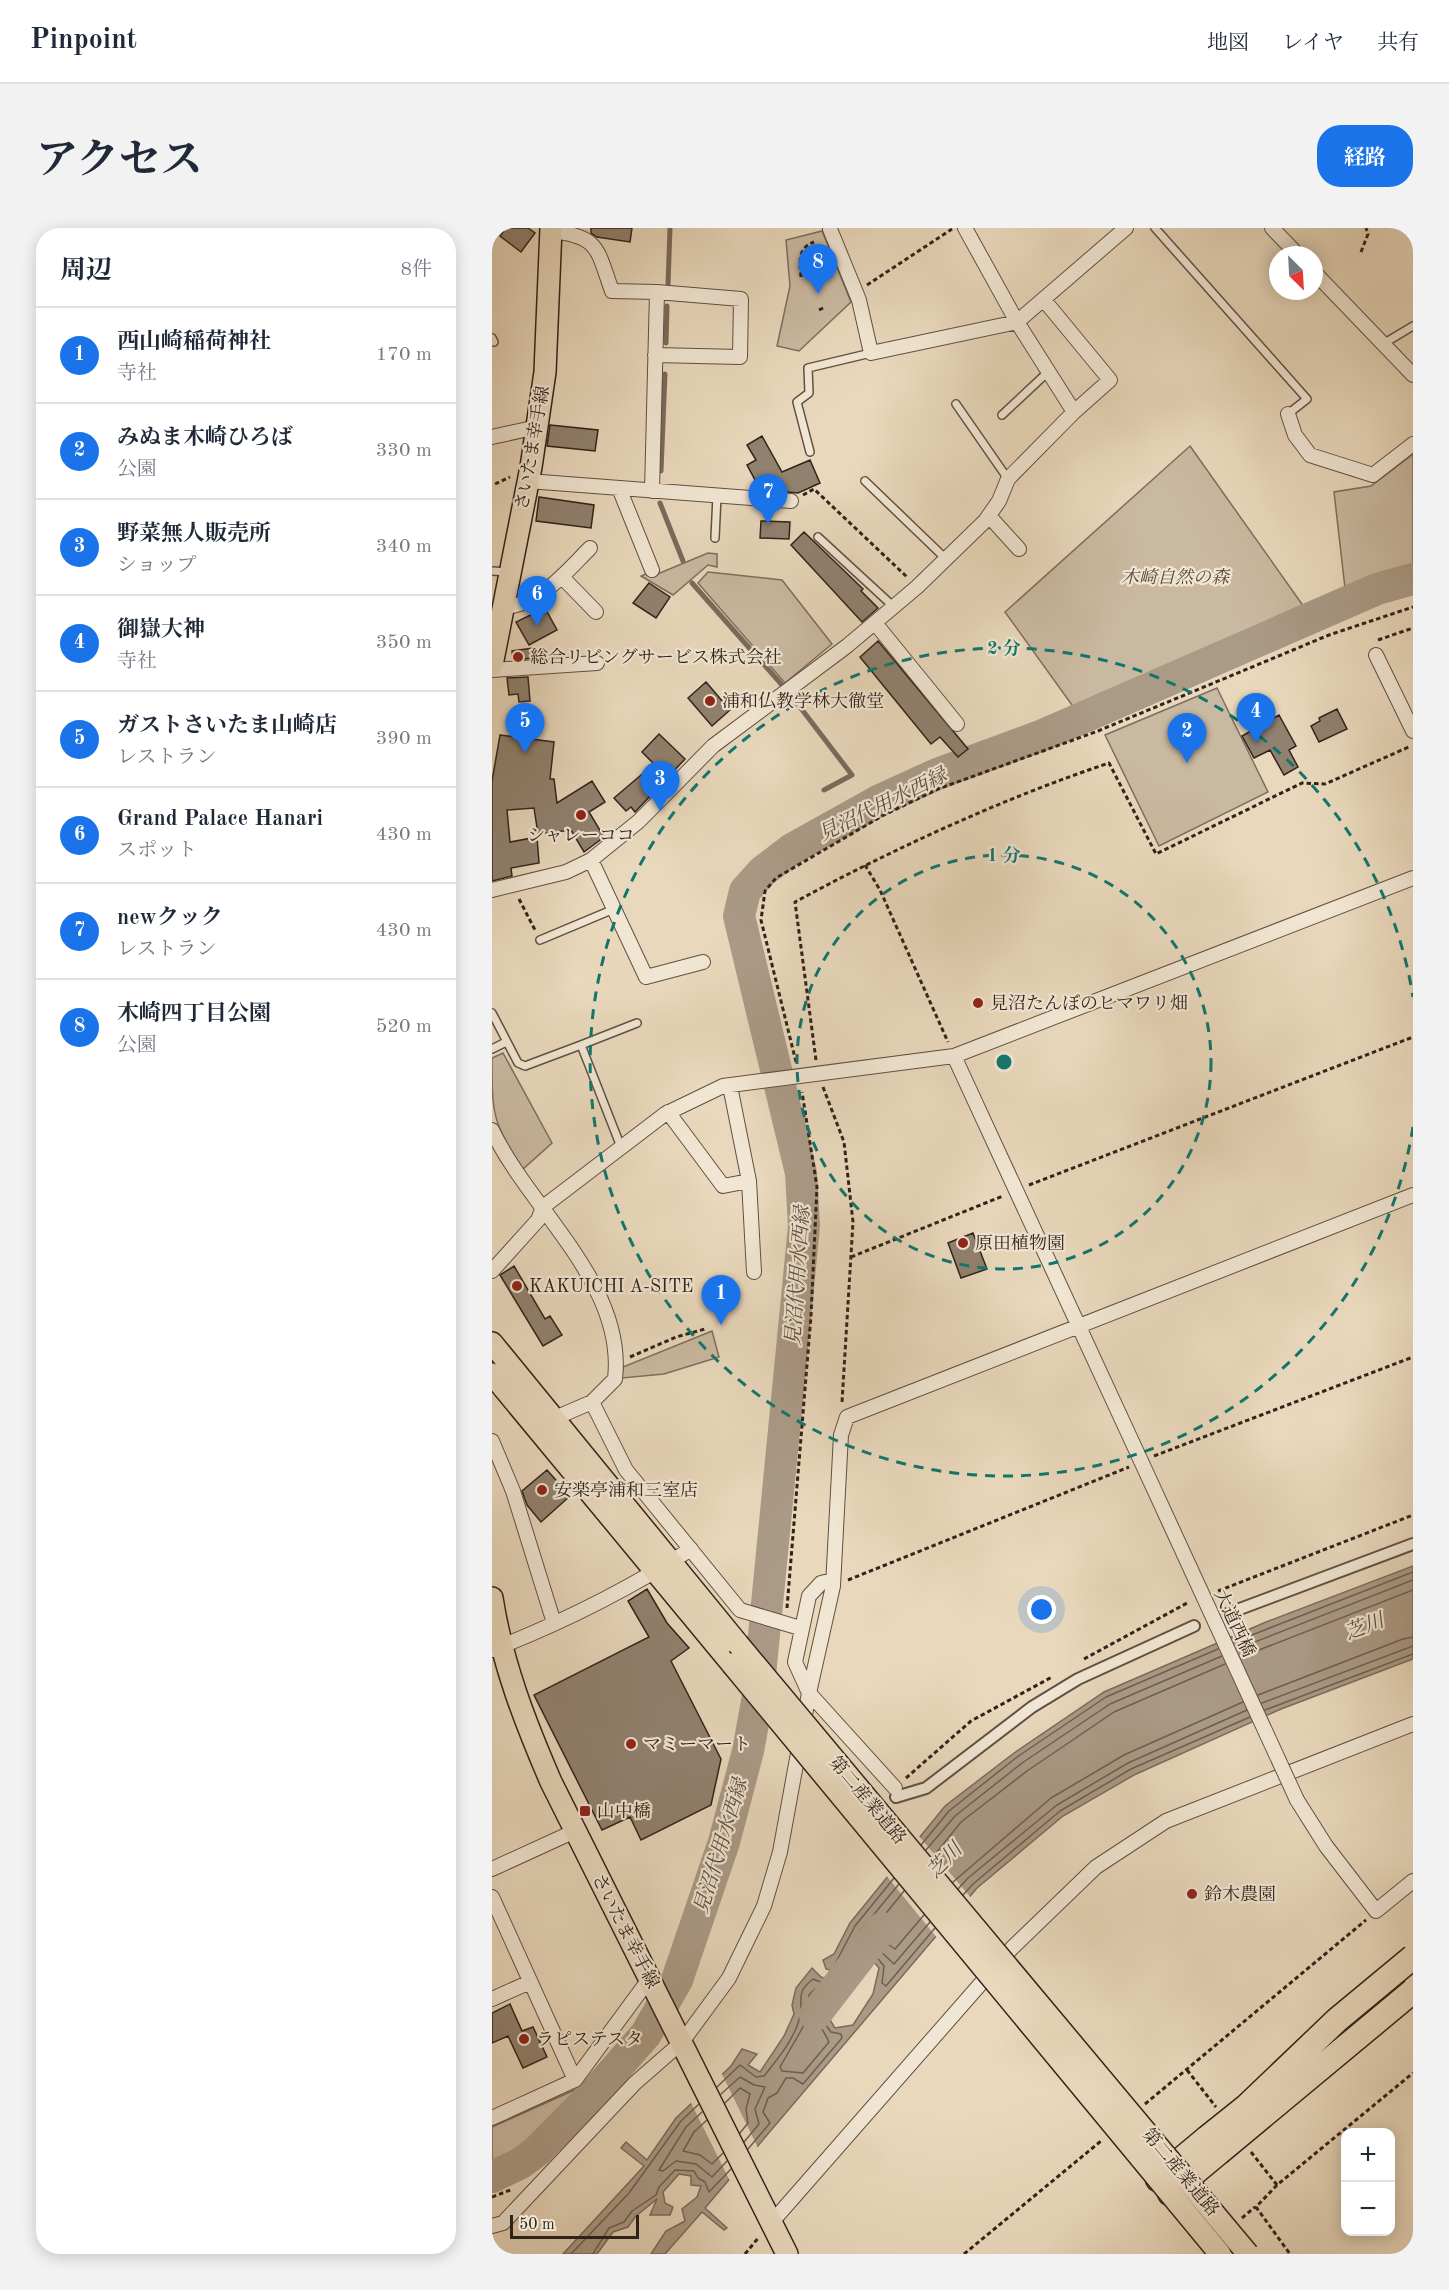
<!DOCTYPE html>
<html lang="ja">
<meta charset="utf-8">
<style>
:root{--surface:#fff;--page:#f2f2f3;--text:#1f2937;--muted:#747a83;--line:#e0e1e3;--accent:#1a73e8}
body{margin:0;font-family:"Old Standard TT","Noto Serif JP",serif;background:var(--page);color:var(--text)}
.controls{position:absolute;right:18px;bottom:18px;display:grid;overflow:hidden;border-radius:12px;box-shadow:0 3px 15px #0003}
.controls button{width:54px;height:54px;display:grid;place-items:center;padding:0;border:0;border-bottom:2px solid var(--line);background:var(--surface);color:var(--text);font:30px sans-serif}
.compass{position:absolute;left:777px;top:18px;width:54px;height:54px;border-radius:50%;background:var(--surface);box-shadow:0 3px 15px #0003;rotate:156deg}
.scale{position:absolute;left:18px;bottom:15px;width:129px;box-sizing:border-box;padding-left:6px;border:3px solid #32221c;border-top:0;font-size:16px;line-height:21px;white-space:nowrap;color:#32221c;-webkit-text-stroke:4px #f1e6d3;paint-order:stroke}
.you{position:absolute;left:550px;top:1382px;width:21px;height:21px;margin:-15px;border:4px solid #fff;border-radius:50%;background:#1a73e8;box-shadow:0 0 0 9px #1a73e833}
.badge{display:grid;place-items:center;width:39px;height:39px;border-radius:50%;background:var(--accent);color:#fff;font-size:20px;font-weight:700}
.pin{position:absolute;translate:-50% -50px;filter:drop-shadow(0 2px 3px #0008)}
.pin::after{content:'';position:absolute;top:32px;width:21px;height:18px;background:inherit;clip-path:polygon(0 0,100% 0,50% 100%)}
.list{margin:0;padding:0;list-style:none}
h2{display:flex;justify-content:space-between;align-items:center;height:78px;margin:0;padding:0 24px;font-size:26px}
h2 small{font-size:20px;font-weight:400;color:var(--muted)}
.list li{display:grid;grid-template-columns:39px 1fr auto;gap:18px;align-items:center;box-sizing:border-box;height:96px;padding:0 24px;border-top:2px solid var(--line)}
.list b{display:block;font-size:22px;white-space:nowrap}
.list p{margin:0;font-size:20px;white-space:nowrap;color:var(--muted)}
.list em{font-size:20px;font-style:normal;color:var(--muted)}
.map{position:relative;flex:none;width:921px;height:2026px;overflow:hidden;border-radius:24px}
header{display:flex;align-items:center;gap:36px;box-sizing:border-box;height:84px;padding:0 30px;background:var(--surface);border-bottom:2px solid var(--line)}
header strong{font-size:28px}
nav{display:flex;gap:33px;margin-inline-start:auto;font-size:21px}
.intro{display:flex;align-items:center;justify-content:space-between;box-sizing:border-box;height:144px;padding:0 36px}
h1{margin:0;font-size:42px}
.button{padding:15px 27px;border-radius:24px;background:var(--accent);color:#fff;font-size:21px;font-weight:700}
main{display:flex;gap:36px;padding:0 36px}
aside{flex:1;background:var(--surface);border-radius:24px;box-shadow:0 3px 15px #0003}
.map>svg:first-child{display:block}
</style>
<header>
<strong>Pinpoint</strong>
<nav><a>地図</a><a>レイヤ</a><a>共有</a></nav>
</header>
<div class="intro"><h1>アクセス</h1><a class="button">経路</a></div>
<main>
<aside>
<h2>周辺<small>8件</small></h2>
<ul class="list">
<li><span class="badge">1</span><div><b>西山崎稲荷神社</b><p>寺社</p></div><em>170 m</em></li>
<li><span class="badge">2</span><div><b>みぬま木崎ひろば</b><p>公園</p></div><em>330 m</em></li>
<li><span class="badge">3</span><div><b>野菜無人販売所</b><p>ショップ</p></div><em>340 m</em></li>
<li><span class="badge">4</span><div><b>御嶽大神</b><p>寺社</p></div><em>350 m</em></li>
<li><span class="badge">5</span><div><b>ガストさいたま山崎店</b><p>レストラン</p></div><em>390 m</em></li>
<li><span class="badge">6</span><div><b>Grand Palace Hanari</b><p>スポット</p></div><em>430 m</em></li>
<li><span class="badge">7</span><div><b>newクック</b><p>レストラン</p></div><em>430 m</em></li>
<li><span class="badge">8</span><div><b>木崎四丁目公園</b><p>公園</p></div><em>520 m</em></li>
</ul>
</aside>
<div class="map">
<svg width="921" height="2026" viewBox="0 0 921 2026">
<rect width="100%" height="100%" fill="#e9d8bc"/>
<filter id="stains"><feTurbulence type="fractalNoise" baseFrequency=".00333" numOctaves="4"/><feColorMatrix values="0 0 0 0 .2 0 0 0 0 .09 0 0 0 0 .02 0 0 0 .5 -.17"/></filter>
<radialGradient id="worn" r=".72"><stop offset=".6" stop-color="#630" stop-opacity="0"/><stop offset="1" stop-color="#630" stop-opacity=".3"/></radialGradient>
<path fill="#cab9a1" stroke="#7e6e5e" stroke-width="1.5" d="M330,3L359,74L307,123L285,118L298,58L294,12Z
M698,218L812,379L853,360L842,264L879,258L921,226V345L873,359L694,440L585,484L513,384Z
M216,325L225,326V339L216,337L181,367L149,348L161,343L163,347Z
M216,344L290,352L340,416L293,455L206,355Z
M725,460L776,564L667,618L613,507Z
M11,825L60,915L31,941C0,894 0,886 0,830Z
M220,1103L227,1129L172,1146L130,1150L131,1139Z
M87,1860L90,1864C62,1893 36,1922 0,1941V1899Z"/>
<path fill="#ab9a86" stroke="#7b6a5c" stroke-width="1.5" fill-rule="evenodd" d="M921,1338V1431L789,1481L642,1547L571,1588L485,1660L213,1980L235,2000L232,2002L210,1984L173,2026H159L174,2003L193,1993L190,1981L205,1969L209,1958L199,1957V1948L187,1946L171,1964L173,1975L181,1979L178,1987H158L165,1971L144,1988L136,1999L121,2004L105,2026H71L152,1938L129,1920L134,1914L155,1932L184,1890L239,1838L250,1821L265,1826L256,1837L268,1844L292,1808L302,1786L300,1777L304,1760L320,1740L329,1749L337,1752L345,1744L334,1741L331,1732L342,1726L358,1695L453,1578L522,1525L612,1464L774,1394ZM358,1733L368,1737L381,1733L387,1740L381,1766L361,1797L343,1800L338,1792L336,1781Z"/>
<path fill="#e9d8bc" d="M426,1607L480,1671L446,1711L393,1646Z
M229,1844L267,1922L239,1955L198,1873Z"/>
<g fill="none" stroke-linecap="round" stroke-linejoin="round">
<path stroke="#6e5e51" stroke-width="1.5" d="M742,1414L921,1344
M745,1421L921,1352
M749,1429L921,1362
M766,1467L911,1411L921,1409
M770,1475L921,1418
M773,1482L921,1426
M429,1617L457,1583L525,1529L614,1469L726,1421
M434,1622L463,1588L530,1535L618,1476L730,1428
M440,1630L469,1594L535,1543L622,1484L733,1436
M402,1650L363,1698L343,1736L349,1737L357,1728L368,1730L383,1727L392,1738L390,1755L394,1758L443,1700
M461,1654L559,1570L632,1527L751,1474
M407,1656L369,1702L362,1720L368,1722L385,1720L402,1736L438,1694
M466,1661L476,1650L565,1577L636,1535L755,1482
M412,1663L378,1705V1709L391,1713L403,1721L432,1687
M471,1667L481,1656L568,1583L639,1541L758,1489
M323,1761L329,1765C316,1795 327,1791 337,1814L311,1845L290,1843L288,1839L315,1792L317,1767Z
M225,1859L248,1837L264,1849L272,1848C285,1832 304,1809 308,1788C312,1771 302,1766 321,1751L339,1758C337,1779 321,1782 339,1804L349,1806L350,1810L311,1856L301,1850H294L285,1865L276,1870L271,1884L278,1895L256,1921
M229,1866L248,1849L262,1857L273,1859L263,1881L267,1896L252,1914
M233,1875L248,1860L258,1866L254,1881L256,1895L248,1905
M210,1884L194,1899L167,1942L171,1943L184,1933L204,1936L220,1949L235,1933
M215,1892L202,1904L191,1923L208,1927L220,1936L231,1925
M79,2026L137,1965L189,1893L207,1876
M101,2026L117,2000L132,1994L140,1983L164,1967L167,1959L183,1942L202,1943L206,1950L213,1954L217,1964L239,1941"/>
<path stroke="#7b6a5c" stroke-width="5" d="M176,57L178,0
M174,115L175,78
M169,243L173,146
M168,275L191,333
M200,355L290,457
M298,466L360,547L332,562"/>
<path stroke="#ab9a86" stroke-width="32" d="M323,1787L390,1700
M0,1949L29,1935L45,1923L106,1861L154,1806L185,1752L232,1614L256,1523L266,1468L312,998L309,945L247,688L253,663L271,643L300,621L388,572L445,546L551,507L885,361L921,351"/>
</g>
<path fill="#91816f" stroke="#32221c" stroke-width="1.5" d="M14,0H36L43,5L29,24L8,8Z
M99,0H140L138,14L105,9L99,5Z
M58,197L106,202L103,223L55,218Z
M270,208L290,244L318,232L328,255L306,265L262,261L263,252L255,237L264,232L255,217Z
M47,269L102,277L99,300L44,293Z
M269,293L298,294L297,311L268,310Z
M312,304L371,361L369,363L386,380L370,394L299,317Z
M157,355L178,369L164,390L141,375Z
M53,380L65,402L37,417L24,394Z
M386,413L476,521L466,529L448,509L439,516L368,429Z
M41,420L42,430L21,432L20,423Z
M36,449L38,473L27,474L26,466L17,467L15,450Z
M214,454L238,482L220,498L196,470Z
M845,481L855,501L827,514L819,498L828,493L827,490Z
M787,487L804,518L797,522L806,539L792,547L778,522L762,530L750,508Z
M167,506L193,531L143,584L139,579L134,583L122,570L162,536L150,524Z
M8,507L62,514L58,551H62L65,575L100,553L113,574L97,584L112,609L92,624L79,602L46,606L42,580L15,582L18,614L45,609L47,635L19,640L20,648L0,653V553Z
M481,1005L495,1041L469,1050L456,1015Z
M22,1038L53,1091L58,1088L70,1107L51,1118L8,1047Z
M55,1242L78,1268L49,1294L35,1277L30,1263Z
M155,1361L175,1395L197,1420L179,1433L229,1531L219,1577L149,1612L138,1589L110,1602L42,1467L157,1409L136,1373Z
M18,1776L30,1803L41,1799L55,1829L31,1840L16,1808L0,1815V1785Z"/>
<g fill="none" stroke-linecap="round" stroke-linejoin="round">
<g stroke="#605044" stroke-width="10">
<path id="service" d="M663,0L815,171L796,186
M0,110L2,114
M891,116L921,98
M464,176L516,251
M510,187L557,143
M318,224L305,174L317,165L316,140L379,125
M373,253L454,331
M326,309L402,379
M223,310L225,268
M0,343L15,344
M48,712L122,681
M0,785L26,835L33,838L89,817L129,919
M89,817L145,795
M0,821L14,814"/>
</g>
<g stroke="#605044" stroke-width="14">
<path id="pedestrian" d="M737,1385L921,1316
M404,1569L434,1560L540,1479L586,1451L702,1398"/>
</g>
<g stroke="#605044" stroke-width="16">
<path id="minor" d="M780,0L806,27
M338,1L367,72L379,125L525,94L634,0
M59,3C108,8 105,22 120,63L165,64L249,71L248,129L163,127
M822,44L921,147
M552,72L618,152L582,184
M796,186L803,207L818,227L881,247L921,216
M0,209L45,199
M36,253L299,273
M127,260L160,342
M160,263L165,64
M497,288L527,321
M70,349L104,384
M11,379C47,378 74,344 98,320
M383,395L465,496
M884,427L921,503
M0,442L105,435
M99,632L154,749L211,734
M0,662L74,644L99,632L147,593L221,518L355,418L425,359L493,293L507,273L516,251L582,184L525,94L473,0
M462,828L649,1233
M238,858L257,953L262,1044
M176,884L231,958L257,953
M0,902C38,982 134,1056 123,1151L100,1174L134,1242L248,1382L308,1400
M0,1043L46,992L51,979L173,886L231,858L462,828L921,650
M63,1190L100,1174
M0,1213L21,1263L62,1395
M341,1352L329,1355L317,1368L303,1434L317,1465L403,1560
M0,1422C69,1395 137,1361 199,1321
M805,1572L834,1618L884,1683L921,1653
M0,1641L83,1603
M0,1669L83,1852
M0,1771L38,1754
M0,1890L83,1852L158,1750
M280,1994L520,1720L604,1639L674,1593L921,1496
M0,1998L11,1995L143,1855L190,1814L237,1750L272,1678L288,1624L317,1465L341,1358L349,1207L355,1189L921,967"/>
</g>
<g stroke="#32221c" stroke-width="24">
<path id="primary" d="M0,437L39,239L53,144L59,0
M0,1115L246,1416
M0,1146L240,1436
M0,1370C10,1435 33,1494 59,1554L295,2026"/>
</g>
<g stroke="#32221c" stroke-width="27">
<path id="motorway" d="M666,1951L715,1910
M678,1965L726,1925"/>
</g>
<path stroke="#32221c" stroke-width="3" stroke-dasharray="4.5 3" stroke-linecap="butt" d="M869,24L876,6L874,0
M309,49C308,34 305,20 322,14
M375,57L460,1
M327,82L333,79
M3,256L18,249
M311,267L322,261L415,349
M886,412L921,400
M373,637L388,662L456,814
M27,671L43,702
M324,832L303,674C401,621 512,570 617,535L664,626L810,555L833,556L919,518
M304,834L269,692L273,663L284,650L390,588L446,561L606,503L837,407L921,379
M331,859L352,914L361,994L350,1174
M537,957L921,809
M359,1029L511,968
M138,1129L184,1109L213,1101
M662,1228L921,1129
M356,1352L637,1239
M726,1363L921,1287
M295,1380L319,1088L325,959L310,864
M592,1431L697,1374
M414,1550L479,1493L560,1449
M695,1842L724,1879
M653,1876L874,1692
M759,1924L785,1957L921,1845
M785,1957L764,1979L798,2026
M0,1969L21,1961
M750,1990L763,1979
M253,2026L267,2009
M472,2026L609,1913"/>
<use href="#service" stroke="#f1e6d3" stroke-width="7"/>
<use href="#pedestrian" stroke="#f1e6d3" stroke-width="10"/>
<use href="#minor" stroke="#f1e6d3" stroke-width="14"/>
<use href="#primary" stroke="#e9d8bc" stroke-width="21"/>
<use href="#motorway" stroke="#e9d8bc" stroke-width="24"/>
<g stroke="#605044" stroke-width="16" stroke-linecap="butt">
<path id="minor-bridge" d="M649,1233L805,1572"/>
</g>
<g stroke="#32221c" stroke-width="24" stroke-linecap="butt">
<path id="primary-bridge" d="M246,1416L756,2026
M240,1436L728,2026"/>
</g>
<g stroke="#32221c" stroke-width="27" stroke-linecap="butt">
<path id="motorway-bridge" d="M715,1910L755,1878L845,1792L921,1729
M726,1925L921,1763"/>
</g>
<use href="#minor-bridge" stroke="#f1e6d3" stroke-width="14"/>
<use href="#primary-bridge" stroke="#e9d8bc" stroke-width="21"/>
<use href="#motorway-bridge" stroke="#e9d8bc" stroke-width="24"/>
</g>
<g fill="none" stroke="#0f766e" stroke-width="3" stroke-dasharray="10 8">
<circle cx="512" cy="834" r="207"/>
<path d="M921 899A414 414 0 1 1 921 769"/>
</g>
<g fill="#8f2418" stroke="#f1e6d3" stroke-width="2">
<circle cx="26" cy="429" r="6"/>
<circle cx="218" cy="473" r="6"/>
<circle cx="89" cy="587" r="6"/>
<circle cx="486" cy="775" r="6"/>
<circle cx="471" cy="1015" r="6"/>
<circle cx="25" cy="1058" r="6"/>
<circle cx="50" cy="1262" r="6"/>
<circle cx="139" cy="1516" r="6"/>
<rect x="87" y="1577" width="12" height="12" rx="3"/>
<circle cx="700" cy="1666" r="6"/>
<circle cx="32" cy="1811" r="6"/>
</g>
<g text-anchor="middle" stroke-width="4.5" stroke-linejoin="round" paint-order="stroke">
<g font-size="18" fill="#32221c" stroke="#f1e6d3">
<text transform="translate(40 220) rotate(-80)" y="6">さいたま幸手線</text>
<text transform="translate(743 1395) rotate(65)" y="6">大道西橋</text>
<text transform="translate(376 1572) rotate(50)" y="6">第二産業道路</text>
<text transform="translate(134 1703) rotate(63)" y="6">さいたま幸手線</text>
<text transform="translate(689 1944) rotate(50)" y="6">第二産業道路</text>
</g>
<g font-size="18" font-style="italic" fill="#58483d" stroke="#f1e6d3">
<text x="683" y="355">木崎自然の森</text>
</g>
<g font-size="18" fill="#32221c" stroke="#f1e6d3" text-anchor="start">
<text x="38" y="435">総合リビングサービス株式会社</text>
<text x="230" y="479">浦和仏教学林大徹堂</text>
<text x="89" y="613" text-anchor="middle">シャレーココ</text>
<text x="498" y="781">見沼たんぼのヒマワリ畑</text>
<text x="483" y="1021">原田植物園</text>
<text x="37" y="1064">KAKUICHI A-SITE</text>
<text x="62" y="1268">安楽亭浦和三室店</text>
<text x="151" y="1522">マミーマート</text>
<text x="105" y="1589">山中橋</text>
<text x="712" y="1672">鈴木農園</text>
<text x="44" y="1817">ラピステスタ</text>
</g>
<g font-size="20" font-style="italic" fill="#5c4c41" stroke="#f1e6d3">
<text transform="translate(390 576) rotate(-26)" y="7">見沼代用水西縁</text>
<text transform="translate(305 1048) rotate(-86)" y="7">見沼代用水西縁</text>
<text transform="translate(872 1398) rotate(-21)" y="7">芝川</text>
<text transform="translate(228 1618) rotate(-73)" y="7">見沼代用水西縁</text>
<text transform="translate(452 1632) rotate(-46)" y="7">芝川</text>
</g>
</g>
<circle cx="512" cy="834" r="9" fill="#0f766e" stroke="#f1e6d3" stroke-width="3"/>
<g font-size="18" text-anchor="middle" font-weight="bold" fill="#0f766e" stroke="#f1e6d3" stroke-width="4.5" stroke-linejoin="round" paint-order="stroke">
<text x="512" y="426">2 分</text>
<text x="512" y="633">1 分</text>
</g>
<rect width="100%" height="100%" filter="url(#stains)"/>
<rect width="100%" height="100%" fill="url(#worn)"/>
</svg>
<div class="controls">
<button>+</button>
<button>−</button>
</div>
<svg class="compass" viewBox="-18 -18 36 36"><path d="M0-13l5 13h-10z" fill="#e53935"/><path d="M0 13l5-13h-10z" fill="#747a83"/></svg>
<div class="scale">50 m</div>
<div class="you"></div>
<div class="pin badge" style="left:229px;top:1097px">1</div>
<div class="pin badge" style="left:695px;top:535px">2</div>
<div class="pin badge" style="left:168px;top:583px">3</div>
<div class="pin badge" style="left:764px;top:515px">4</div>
<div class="pin badge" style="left:33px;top:525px">5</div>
<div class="pin badge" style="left:45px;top:398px">6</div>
<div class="pin badge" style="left:276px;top:296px">7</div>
<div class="pin badge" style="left:326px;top:66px">8</div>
</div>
</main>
